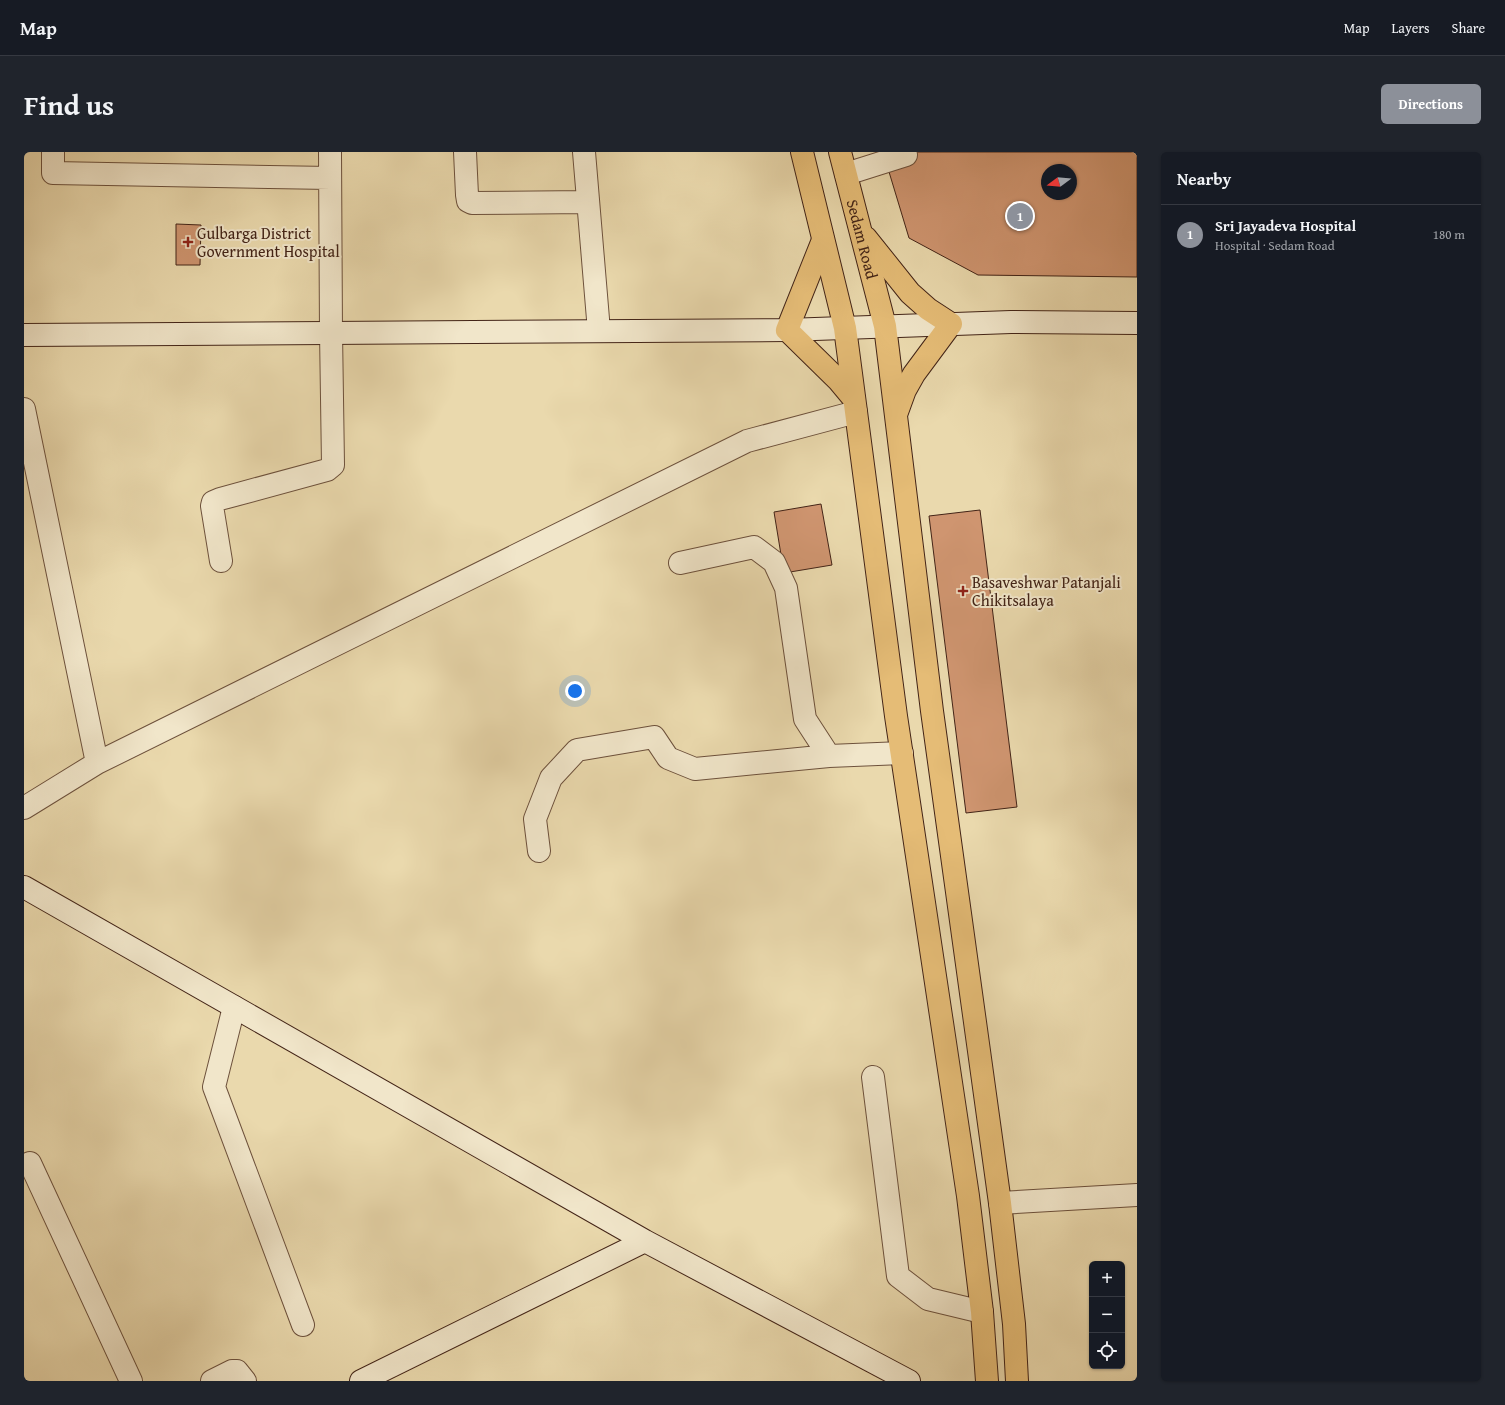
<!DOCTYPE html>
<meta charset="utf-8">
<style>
:root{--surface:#171b24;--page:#20242c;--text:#f1f3f6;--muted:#9ea1a6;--line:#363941;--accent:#8c9099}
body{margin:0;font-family:"Gentium Book Plus",serif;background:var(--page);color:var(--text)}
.controls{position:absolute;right:12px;bottom:12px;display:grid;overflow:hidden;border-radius:6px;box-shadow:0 1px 3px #0004}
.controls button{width:36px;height:36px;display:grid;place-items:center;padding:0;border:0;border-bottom:1px solid var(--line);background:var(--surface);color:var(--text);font:20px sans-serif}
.compass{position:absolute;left:1017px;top:12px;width:36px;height:36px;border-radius:50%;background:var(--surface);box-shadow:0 1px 3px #0004;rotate:254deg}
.you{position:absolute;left:551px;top:539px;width:14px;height:14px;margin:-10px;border:3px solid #fff;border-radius:50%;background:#1a73e8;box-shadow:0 0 0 6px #1a73e833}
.badge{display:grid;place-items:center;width:26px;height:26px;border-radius:50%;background:var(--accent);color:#fff;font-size:13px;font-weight:700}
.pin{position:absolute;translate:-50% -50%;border:2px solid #fff;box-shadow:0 1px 4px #0006}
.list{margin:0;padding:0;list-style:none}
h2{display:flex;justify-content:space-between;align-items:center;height:52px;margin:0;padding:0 16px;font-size:17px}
h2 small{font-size:13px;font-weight:400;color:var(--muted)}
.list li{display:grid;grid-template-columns:26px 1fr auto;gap:12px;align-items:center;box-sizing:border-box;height:60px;padding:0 16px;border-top:1px solid var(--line)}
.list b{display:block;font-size:15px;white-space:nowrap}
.list p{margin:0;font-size:13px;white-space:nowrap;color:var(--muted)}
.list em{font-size:13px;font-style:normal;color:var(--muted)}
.icon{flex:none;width:22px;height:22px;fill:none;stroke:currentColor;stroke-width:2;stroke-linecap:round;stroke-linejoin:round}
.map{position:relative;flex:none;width:1113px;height:1229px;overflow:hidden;border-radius:6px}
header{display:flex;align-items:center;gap:24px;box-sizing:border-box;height:56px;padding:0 20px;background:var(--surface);border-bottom:1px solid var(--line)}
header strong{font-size:19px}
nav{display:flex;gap:22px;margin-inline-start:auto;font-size:14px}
.intro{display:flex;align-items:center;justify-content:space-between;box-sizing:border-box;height:96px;padding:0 24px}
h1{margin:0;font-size:28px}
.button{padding:10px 18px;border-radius:6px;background:var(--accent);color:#fff;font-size:14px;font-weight:700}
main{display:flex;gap:24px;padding:0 24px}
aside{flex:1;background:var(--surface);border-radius:6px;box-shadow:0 1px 3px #0004}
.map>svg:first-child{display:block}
</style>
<header>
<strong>Map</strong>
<nav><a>Map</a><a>Layers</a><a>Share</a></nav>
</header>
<div class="intro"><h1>Find us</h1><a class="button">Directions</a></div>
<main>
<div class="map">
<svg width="1113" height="1229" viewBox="0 0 1113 1229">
<rect width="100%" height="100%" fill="#ead9ad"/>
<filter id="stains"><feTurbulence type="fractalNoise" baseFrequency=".005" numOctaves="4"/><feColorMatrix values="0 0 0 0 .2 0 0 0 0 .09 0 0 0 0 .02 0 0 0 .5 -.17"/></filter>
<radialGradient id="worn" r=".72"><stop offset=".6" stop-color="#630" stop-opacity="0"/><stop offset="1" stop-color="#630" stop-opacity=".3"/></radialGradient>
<path fill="#cf9570" stroke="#432417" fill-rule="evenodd" d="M859,0H1113V125L954,123L885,86ZM1023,18H1047V42H1023Z
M152,72L177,73L176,113H152Z
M797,352L808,413L760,421L750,360Z
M956,358L993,655L942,661L905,364Z"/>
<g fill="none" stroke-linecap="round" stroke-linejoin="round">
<g stroke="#6d513c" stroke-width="24">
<path id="street" d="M29,0V21L306,26
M441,0L443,43L444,49L448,51L564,50
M560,0L575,179
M822,22L882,3L881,0
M0,257L73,611
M197,409L188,354L189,350L196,347L303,318L309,313L307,180L306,0
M656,411L730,395L750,410L762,436L781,567L805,604
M0,656L73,611L723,289L832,260
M515,699L511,667L527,626L553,598L630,585L644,606L671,617L805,604L878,601
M210,855L190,935L279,1173
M849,925L874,1124L904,1147L958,1160
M6,1011L107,1229
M976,1051L1113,1043
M188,1229L208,1219H213L221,1229"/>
</g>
<g stroke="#432417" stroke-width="24">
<path id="secondary" d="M0,183L763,178L987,170L1113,171
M0,735L621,1089L885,1229
M337,1229L621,1089"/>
</g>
<g stroke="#432417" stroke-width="24">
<g id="primary">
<path d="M778,0L821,176L872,564L944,1044L958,1160L963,1229"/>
<path id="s1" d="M816,0L861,174L908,559L976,1051L990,1172L993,1229"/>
<path d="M842,86L886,141L904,157L927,172L890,222L881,238L873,260"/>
<path d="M799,88L763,178L815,229L830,247"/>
</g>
</g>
<use href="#street" stroke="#f1e6ca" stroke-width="22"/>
<use href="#secondary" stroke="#f1e6ca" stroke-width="22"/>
<use href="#primary" stroke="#e5bc76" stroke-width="22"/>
</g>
<g fill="#8f2418" stroke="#f1e6ca" stroke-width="1.5">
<path d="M162 84h4v4h4v4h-4v4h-4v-4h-4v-4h4z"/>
<path d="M937 433h4v4h4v4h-4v4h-4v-4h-4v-4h4z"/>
</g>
<g text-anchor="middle" stroke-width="4" stroke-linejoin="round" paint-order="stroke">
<g font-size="16" fill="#432417" stroke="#f1e6ca" text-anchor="start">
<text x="173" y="87">Gulbarga District<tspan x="173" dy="18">Government Hospital</tspan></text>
<text x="948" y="436">Basaveshwar Patanjali<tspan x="948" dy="18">Chikitsalaya</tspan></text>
</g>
<g font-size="16" fill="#432417" stroke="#f1e6ca">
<text dy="6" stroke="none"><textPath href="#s1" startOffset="90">Sedam Road</textPath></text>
</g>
</g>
<rect width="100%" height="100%" filter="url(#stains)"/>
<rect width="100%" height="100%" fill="url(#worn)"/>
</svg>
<div class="controls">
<button>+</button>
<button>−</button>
<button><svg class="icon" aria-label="locate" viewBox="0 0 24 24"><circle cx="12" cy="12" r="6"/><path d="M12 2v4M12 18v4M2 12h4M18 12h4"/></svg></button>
</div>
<svg class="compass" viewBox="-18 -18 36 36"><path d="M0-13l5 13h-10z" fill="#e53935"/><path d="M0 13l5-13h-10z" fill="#9ea1a6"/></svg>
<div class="you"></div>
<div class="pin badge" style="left:996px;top:64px">1</div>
</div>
<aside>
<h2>Nearby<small></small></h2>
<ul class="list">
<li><span class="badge">1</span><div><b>Sri Jayadeva Hospital</b><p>Hospital · Sedam Road</p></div><em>180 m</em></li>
</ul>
</aside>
</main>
